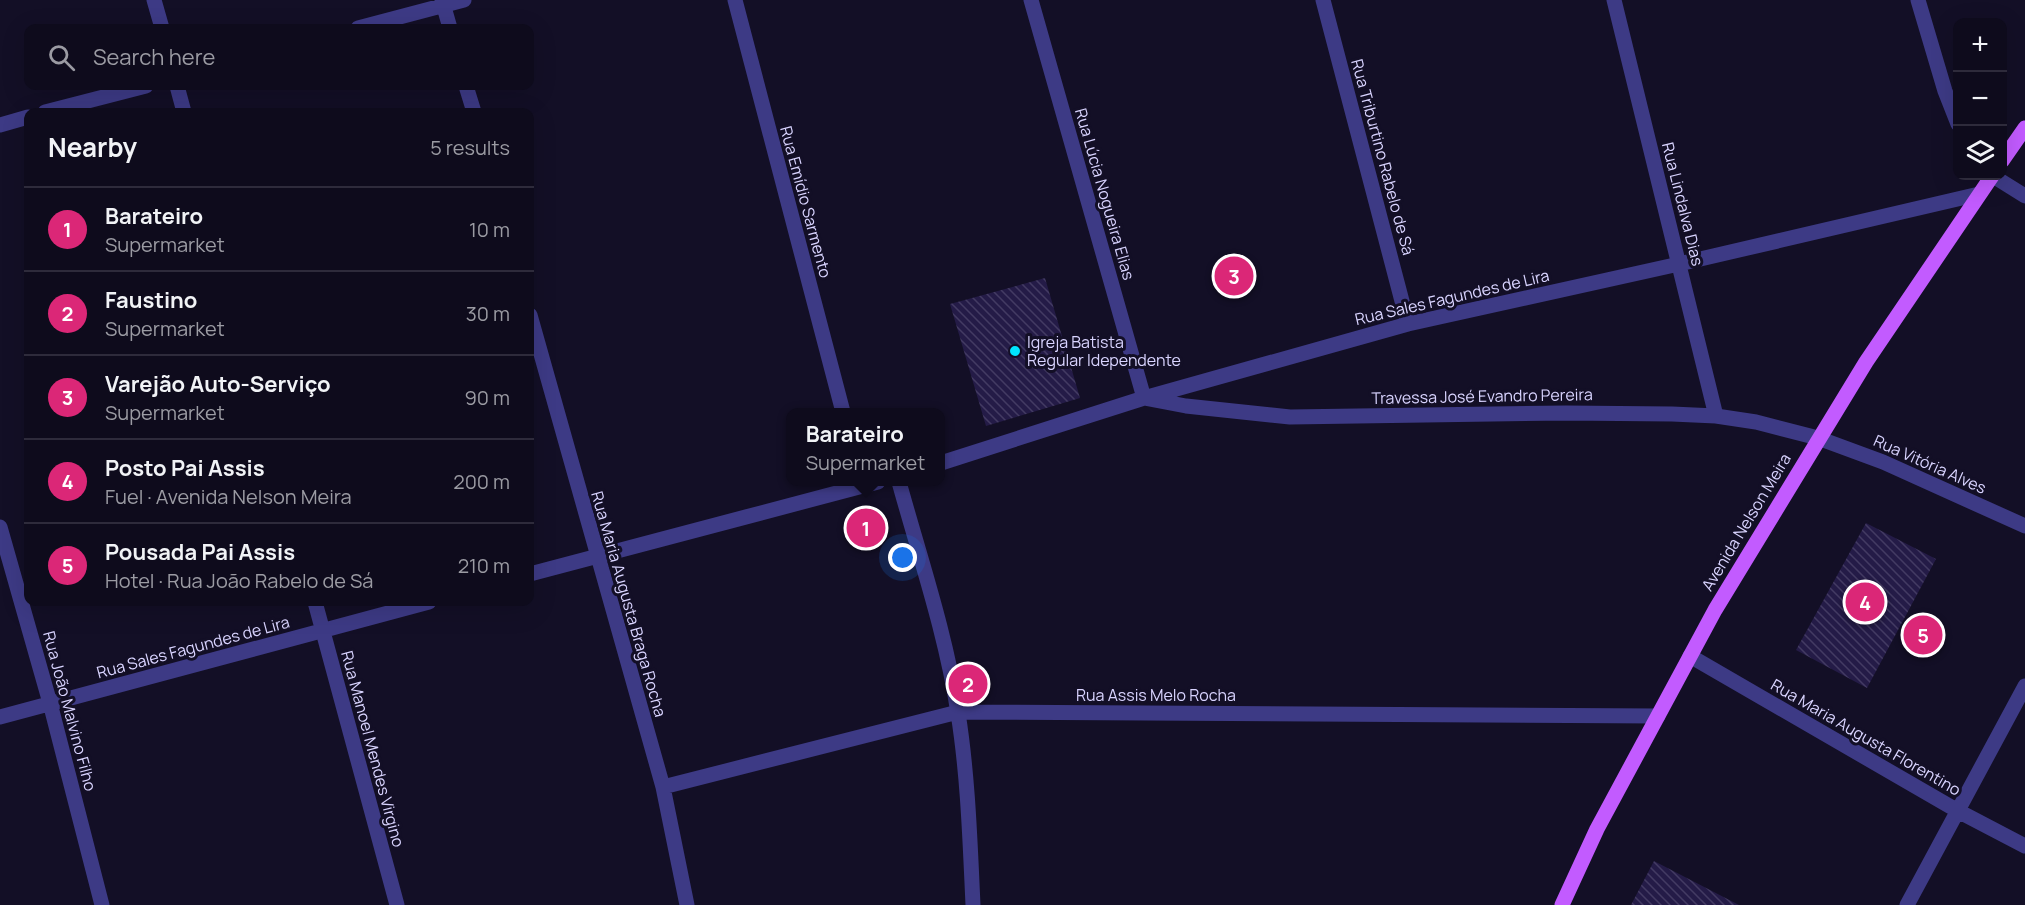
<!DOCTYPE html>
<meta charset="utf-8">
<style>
:root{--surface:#0e0b1c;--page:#171425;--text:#f1f3f6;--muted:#9b9ba3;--line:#2e2b3b;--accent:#db2777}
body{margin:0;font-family:Manrope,sans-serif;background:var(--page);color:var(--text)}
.controls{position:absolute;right:18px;top:18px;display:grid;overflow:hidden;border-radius:12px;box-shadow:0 6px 24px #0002}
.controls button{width:54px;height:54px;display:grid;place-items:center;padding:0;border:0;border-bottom:2px solid var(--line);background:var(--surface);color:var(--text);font:30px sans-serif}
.you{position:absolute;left:903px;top:558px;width:21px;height:21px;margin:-15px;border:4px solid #fff;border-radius:50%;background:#1a73e8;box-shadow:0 0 0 9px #1a73e833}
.badge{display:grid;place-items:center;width:39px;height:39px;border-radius:50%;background:var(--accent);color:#fff;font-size:20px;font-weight:700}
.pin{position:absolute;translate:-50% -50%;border:3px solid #fff;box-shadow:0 2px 6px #0006}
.popup{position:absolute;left:786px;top:408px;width:159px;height:78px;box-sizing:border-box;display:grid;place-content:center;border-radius:12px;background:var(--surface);filter:drop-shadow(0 2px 4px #0005);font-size:20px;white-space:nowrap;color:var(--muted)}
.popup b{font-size:22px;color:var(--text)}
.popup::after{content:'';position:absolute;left:50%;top:100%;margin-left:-12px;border:12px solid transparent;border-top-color:var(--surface)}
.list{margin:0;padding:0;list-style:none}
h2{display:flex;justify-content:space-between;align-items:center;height:78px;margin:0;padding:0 24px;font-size:26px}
h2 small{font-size:20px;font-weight:400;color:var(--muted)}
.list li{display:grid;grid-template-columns:39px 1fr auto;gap:18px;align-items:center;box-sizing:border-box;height:84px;padding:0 24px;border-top:2px solid var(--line)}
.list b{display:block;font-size:22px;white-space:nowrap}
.list p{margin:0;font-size:20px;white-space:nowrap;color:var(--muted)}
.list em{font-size:20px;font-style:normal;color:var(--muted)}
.icon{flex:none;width:33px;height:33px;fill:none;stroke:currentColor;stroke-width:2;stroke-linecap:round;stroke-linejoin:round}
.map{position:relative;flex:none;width:2025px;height:905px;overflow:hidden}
.search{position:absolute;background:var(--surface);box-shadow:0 6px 24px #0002;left:24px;top:24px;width:510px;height:66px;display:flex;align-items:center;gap:15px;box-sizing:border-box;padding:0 21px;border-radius:12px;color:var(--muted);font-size:22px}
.panel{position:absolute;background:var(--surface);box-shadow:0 6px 24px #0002;left:24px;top:108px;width:510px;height:498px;border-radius:12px}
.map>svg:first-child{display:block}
</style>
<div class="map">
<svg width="2025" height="905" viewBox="0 0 2025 905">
<defs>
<pattern id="building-back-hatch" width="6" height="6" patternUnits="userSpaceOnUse" patternTransform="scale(1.5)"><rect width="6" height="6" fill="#241b47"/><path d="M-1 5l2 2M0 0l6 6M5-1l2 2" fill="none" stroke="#433b63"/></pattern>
</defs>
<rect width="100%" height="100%" fill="#130f26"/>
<path fill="url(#building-back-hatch)" d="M1045,278L1080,398L986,426L950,304Z
M1866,523L1936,559L1867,688L1796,650Z
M1654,861L1739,905H1631Z"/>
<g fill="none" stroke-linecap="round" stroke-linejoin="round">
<path stroke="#3d3a85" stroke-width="15" d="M154,0L162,28
M442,0L450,28
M735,0L843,412
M1031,0L1144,398L1186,406L1290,417L1566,413L1672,414L1716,416L1756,422L1818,438L1883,462L2025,526
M1323,0L1408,324
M1614,0L1716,416
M1918,0L1945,91L1958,124
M358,28L464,0
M177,86L184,112
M466,86L474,112
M45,112L146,86
M0,125L28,117
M1993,176L2025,196
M530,315L663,787L687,905
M941,463L1144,398L1408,324L1679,264L1979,194
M899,482C920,558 946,634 958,713C968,776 970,841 973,905
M0,527L50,703L102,905
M530,574L878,482
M315,602L397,905
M1690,656L1958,811L2025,846
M0,717L429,602
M663,787L958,712L1658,716
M1907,905L2025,686"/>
<path stroke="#c25bff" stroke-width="15" d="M2002,161L2025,128
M1562,905L1597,829L1715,610L1866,362L1992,176"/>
</g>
<circle fill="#00e5ff" stroke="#130f26" stroke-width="2" cx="1015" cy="351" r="6"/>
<g text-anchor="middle" stroke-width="6" stroke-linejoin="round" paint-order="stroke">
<g font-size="16" fill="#d9d4ff" stroke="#130f26">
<text transform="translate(1383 157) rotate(75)" y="6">Rua Triburtino Rabelo de Sá</text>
<text transform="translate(1105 194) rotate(74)" y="6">Rua Lúcia Nogueira Elias</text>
<text transform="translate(806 202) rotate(75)" y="6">Rua Emídio Sarmento</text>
<text transform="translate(1683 204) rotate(76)" y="6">Rua Lindalva Dias</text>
<text transform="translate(1452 297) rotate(-13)" y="6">Rua Sales Fagundes de Lira</text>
<text transform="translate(1482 396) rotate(-1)" y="6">Travessa José Evandro Pereira</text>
<text transform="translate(1930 464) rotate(24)" y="6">Rua Vitória Alves</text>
<text transform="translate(1746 522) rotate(-59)" y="6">Avenida Nelson Meira</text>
<text transform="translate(629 604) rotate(74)" y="6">Rua Maria Augusta Braga Rocha</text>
<text transform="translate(193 647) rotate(-15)" y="6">Rua Sales Fagundes de Lira</text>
<text x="1156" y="701">Rua Assis Melo Rocha</text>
<text transform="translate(70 711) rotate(75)" y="6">Rua João Malvino Filho</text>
<text transform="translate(1866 737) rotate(30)" y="6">Rua Maria Augusta Florentino</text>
<text transform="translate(373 749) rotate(75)" y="6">Rua Manoel Mendes Virgino</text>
</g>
<g font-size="16" fill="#d9d4ff" stroke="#130f26" text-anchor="start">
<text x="1027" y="348">Igreja Batista<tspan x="1027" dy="18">Regular Idependente</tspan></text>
</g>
</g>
</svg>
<div class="controls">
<button>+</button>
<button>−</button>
<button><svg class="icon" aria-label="layers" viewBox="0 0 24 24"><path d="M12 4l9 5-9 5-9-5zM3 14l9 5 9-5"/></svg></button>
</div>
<div class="you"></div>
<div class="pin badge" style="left:866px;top:528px">1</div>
<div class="popup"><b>Barateiro</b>Supermarket</div>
<div class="pin badge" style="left:968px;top:684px">2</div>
<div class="pin badge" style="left:1234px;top:276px">3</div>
<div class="pin badge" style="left:1865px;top:602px">4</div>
<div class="pin badge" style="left:1923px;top:635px">5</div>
<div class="search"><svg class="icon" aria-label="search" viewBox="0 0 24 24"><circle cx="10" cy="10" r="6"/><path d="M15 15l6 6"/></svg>Search here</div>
<section class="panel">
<h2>Nearby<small>5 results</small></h2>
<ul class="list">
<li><span class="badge">1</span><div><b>Barateiro</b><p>Supermarket</p></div><em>10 m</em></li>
<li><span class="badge">2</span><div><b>Faustino</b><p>Supermarket</p></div><em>30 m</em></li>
<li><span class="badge">3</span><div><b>Varejão Auto-Serviço</b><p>Supermarket</p></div><em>90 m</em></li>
<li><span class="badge">4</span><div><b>Posto Pai Assis</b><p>Fuel · Avenida Nelson Meira</p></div><em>200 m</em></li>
<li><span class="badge">5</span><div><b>Pousada Pai Assis</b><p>Hotel · Rua João Rabelo de Sá</p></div><em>210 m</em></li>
</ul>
</section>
</div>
